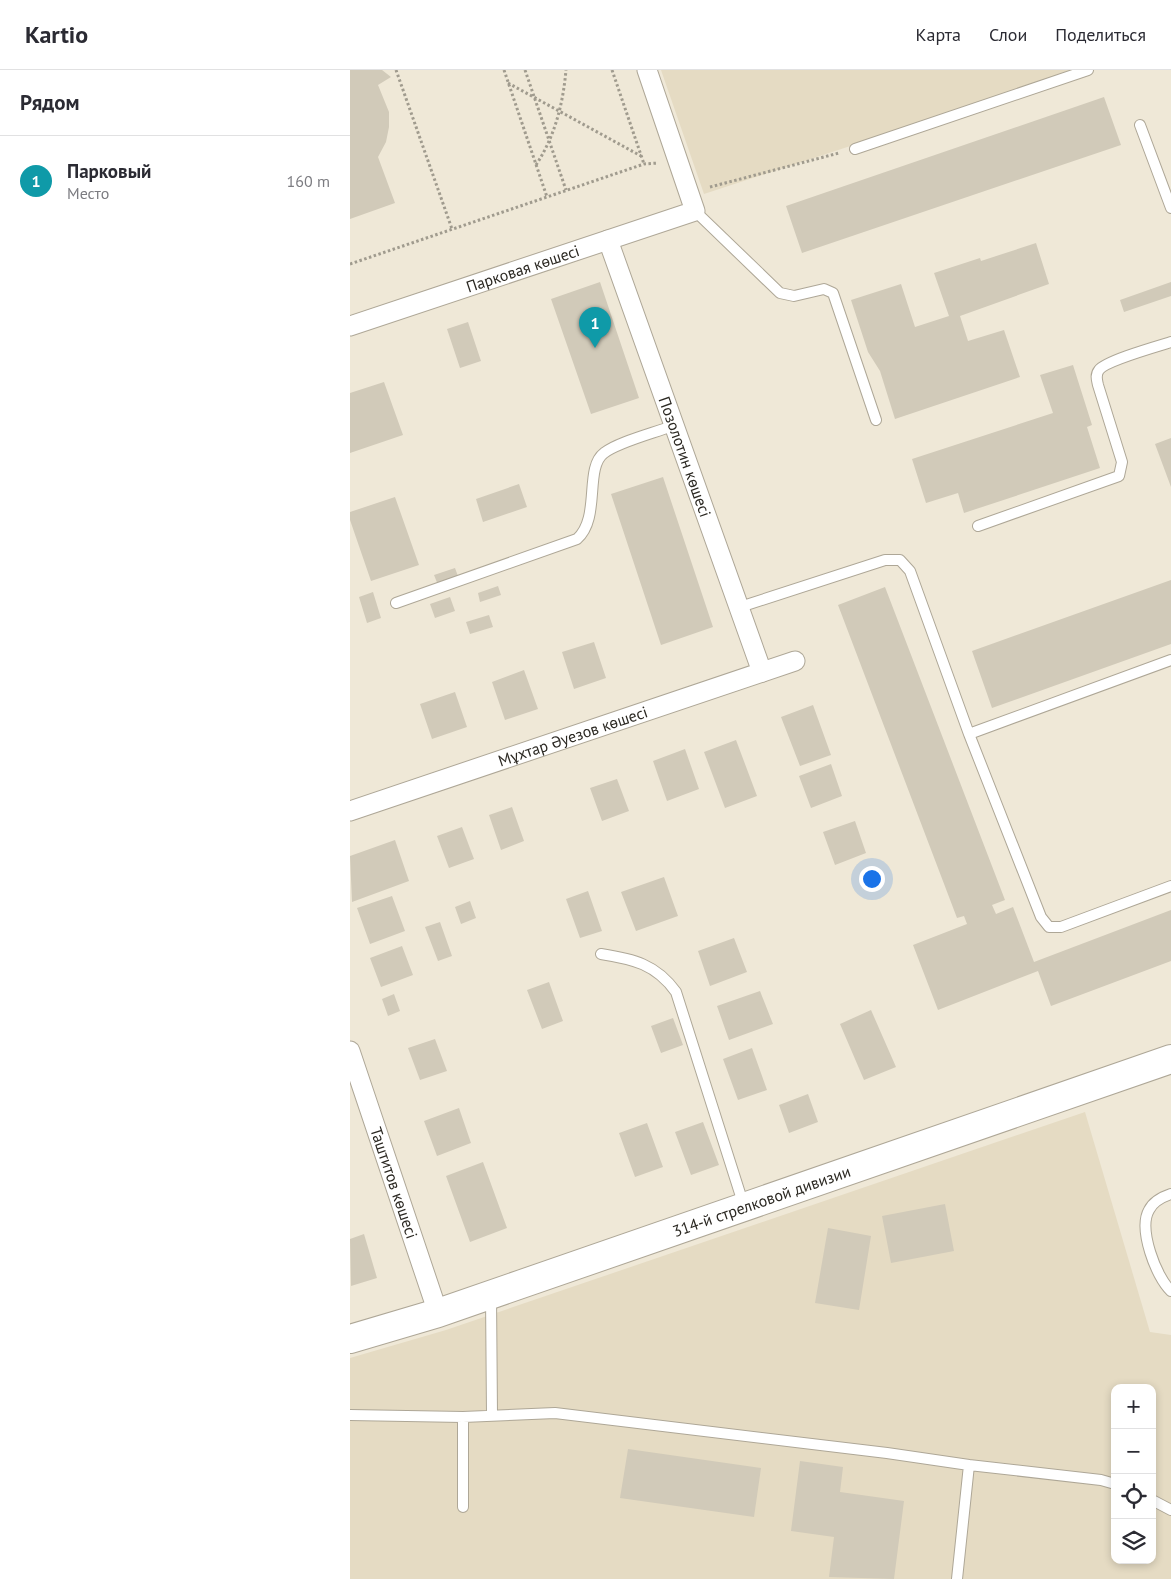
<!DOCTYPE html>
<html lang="ru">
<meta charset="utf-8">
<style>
:root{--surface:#fff;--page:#f2f2f3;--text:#2b2b33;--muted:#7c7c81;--line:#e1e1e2;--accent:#a23ea3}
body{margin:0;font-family:"PT Sans",sans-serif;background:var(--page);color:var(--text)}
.controls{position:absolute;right:15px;bottom:15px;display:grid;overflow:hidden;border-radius:10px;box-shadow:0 2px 8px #0003}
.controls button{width:45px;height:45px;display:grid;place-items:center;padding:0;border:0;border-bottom:1px solid var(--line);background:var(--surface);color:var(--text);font:25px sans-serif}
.you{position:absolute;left:521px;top:808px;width:18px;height:18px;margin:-12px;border:4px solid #fff;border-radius:50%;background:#1a73e8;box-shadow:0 0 0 8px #1a73e833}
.badge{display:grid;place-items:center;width:32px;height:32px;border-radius:50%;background:var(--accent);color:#fff;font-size:16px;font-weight:700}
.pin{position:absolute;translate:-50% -41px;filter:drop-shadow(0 1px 2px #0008)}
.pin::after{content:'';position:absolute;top:26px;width:18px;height:15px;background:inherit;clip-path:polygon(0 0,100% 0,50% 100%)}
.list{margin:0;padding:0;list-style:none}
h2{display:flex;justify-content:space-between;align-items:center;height:65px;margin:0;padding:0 20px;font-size:21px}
h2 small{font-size:16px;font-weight:400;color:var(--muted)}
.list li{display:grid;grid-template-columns:32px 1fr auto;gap:15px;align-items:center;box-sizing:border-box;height:90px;padding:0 20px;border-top:1px solid var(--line)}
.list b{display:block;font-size:19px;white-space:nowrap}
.list p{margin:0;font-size:16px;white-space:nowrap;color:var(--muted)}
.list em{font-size:16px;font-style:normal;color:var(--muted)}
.icon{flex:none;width:28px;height:28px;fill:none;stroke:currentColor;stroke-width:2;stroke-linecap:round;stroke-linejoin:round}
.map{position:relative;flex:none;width:821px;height:1509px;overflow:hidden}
header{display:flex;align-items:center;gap:30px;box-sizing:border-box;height:70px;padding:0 25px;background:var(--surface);border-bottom:1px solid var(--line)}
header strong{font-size:24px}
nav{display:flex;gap:28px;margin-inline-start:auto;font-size:18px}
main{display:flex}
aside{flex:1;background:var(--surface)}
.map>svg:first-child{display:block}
</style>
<header>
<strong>Kartio</strong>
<nav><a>Карта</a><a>Слои</a><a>Поделиться</a></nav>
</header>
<main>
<aside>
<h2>Рядом<small></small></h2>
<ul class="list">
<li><span class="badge" style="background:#0f9aa8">1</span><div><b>Парковый</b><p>Место</p></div><em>160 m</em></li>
</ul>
</aside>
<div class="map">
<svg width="821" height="1509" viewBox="0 0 821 1509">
<rect width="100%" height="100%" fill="#efe8d7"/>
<path fill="#e5dbc3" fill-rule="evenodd" d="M311,0H732L354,124Z
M735,1042L800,1262L821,1265V1509H0V1288L96,1260ZM765,1318H802V1490H765Z"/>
<path fill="#d1cab9" d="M0,0H32L41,7L28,15L39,42V57L36,72L28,87L45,133L0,149Z
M754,27L771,75L452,183L436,136Z
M686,173L699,214L610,246L618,271L654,260L670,307L545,349L530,301L518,282L501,230L551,214L565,257L599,246L584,203L630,188L631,191Z
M250,212L289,328L241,344L201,229Z
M821,212V226L774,242L770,230Z
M118,252L131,291L110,298L97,259Z
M723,295L742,355L737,357L750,398L614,443L608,423L576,433L562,389L703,343L690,305Z
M34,312L53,365L0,383V323Z
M821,368V417L805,374Z
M313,407L363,557L311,575L261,424Z
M169,414L177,437L133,452L126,429Z
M45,427L69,495L21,511L0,450V442Z
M105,498L109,509L88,515L84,505Z
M821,510V574L642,638L622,581Z
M148,516L151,525L130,532L128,523Z
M535,517L655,830L642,835L646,844L663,837L684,892L821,840V891L701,936L688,901L588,940L563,875L617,854L614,846L607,848L488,535Z
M23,522L31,548L17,553L9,527Z
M100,527L105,541L85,548L80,534Z
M139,545L143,557L120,564L116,552Z
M244,572L256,608L224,619L212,582Z
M174,600L188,639L155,650L142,612Z
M105,622L117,657L82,669L70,634Z
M463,635L481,685L450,696L431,647Z
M386,670L407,726L375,738L354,682Z
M335,679L349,719L317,731L303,691Z
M481,694L492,726L461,738L449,706Z
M267,709L279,741L252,751L240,718Z
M162,737L174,771L151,780L139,745Z
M505,751L516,783L485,795L473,762Z
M112,757L124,789L99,798L87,766Z
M45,770L59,811L2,832L0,786Z
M314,807L328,846L286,861L271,822Z
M238,821L252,861L230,868L216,829Z
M42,826L55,861L20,874L7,838Z
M120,831L126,848L111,854L105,837Z
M90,852L102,886L88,891L75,857Z
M384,868L397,902L360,916L348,881Z
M52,876L63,905L31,917L20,888Z
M199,912L213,951L192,959L177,920Z
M410,921L423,954L379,970L367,936Z
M44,924L50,941L38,946L32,929Z
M521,940L546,997L514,1010L490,954Z
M323,948L333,975L311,983L301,956Z
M85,969L97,1001L70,1010L58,978Z
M402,978L417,1020L388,1030L373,989Z
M458,1024L468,1052L439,1063L429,1035Z
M109,1038L121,1073L87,1086L74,1051Z
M353,1052L369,1095L341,1105L325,1062Z
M297,1053L313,1097L285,1107L269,1063Z
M133,1092L157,1158L120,1172L96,1106Z
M595,1134L604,1181L541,1193L532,1146Z
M478,1158L521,1166L509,1240L465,1233Z
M14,1164L27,1208L1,1216L0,1169Z
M278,1379L411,1398L404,1447L270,1428Z
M450,1391L493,1397L490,1422L554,1431L544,1509L479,1507L484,1467L441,1461Z"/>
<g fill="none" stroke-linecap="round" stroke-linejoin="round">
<g stroke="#aea797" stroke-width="12">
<path id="lane" d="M790,55L821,138
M505,79L738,0
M345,141L430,223L444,226L474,219L483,223L526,350
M628,456L769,406L772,392L748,315C747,310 745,305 749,300C755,291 808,276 821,272
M46,533L227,469C251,448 234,398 254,383C268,372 304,363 322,356
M390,537L535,490H550L560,501L619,664
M821,590L619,664L691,847L699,857H711L821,816
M251,884C283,889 306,894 326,922L394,1136
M821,1124C812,1127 803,1132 799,1140C788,1159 806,1207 821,1221
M141,1226L142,1345
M0,1345L113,1347L205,1343L537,1383L619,1395L607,1509
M113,1347V1437
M619,1395L751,1410L765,1414
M802,1430L821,1440"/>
</g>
<g stroke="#aea797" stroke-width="21">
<g id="street">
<path id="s1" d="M258,170L412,602"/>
<path id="s2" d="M0,256L345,141L297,0"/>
<path id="s3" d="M0,741L445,591"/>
<path id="s4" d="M0,981L88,1243"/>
</g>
</g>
<g stroke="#aea797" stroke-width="30">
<g id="secondary">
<path id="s5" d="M0,1269L88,1243L821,989"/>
</g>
</g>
<path stroke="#a09b8e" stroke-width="3" stroke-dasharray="2.5 2.5" stroke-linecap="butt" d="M46,0L102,159
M154,0L197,127
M175,0L216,120
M262,0L294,94
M158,13L291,86
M186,95C205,66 213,34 216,0
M360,117L489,83
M0,194L294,94L308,93"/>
<use href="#lane" stroke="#fff" stroke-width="10"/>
<use href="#street" stroke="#fff" stroke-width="19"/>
<use href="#secondary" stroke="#fff" stroke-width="28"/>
</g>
<g text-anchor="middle" stroke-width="4" stroke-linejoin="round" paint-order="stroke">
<g font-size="16" fill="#2b2822" stroke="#fff">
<text dy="6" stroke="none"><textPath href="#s2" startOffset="182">Парковая көшесі</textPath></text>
<text dy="6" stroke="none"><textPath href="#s1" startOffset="230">Позолотин көшесі</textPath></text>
<text dy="6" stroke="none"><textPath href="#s3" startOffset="235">Мұхтар Әуезов көшесі</textPath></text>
<text dy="6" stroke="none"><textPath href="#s4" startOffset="139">Таштитов көшесі</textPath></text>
<text dy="6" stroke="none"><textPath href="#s5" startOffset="434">314-й стрелковой дивизии</textPath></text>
</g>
</g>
</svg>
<div class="controls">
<button>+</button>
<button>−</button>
<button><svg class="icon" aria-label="locate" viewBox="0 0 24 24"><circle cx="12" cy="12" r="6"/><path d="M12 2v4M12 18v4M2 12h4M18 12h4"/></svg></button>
<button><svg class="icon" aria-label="layers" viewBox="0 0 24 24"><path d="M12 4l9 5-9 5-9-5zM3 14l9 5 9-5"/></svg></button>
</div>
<div class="you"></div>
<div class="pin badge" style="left:245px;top:278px;background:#0f9aa8">1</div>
</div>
</main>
